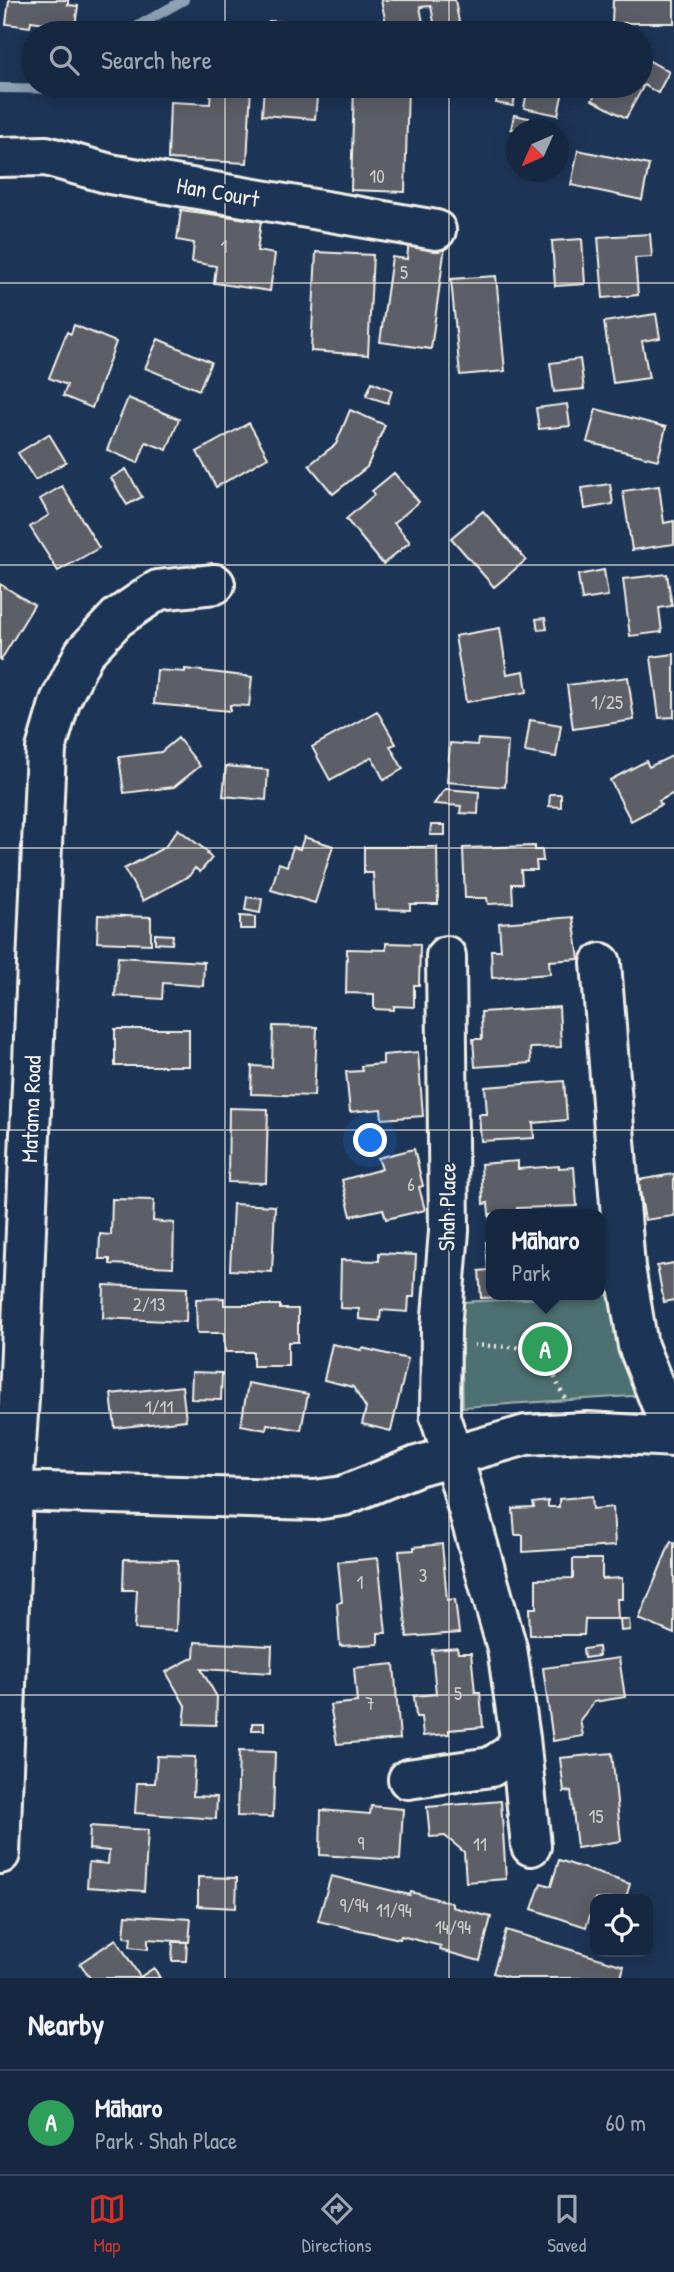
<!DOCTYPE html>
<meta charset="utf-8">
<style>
:root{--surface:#162841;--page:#23344c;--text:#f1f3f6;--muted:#9ea6b1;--line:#35445a;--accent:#d93025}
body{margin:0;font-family:"Patrick Hand",sans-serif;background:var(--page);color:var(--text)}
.controls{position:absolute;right:21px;bottom:21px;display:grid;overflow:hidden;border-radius:14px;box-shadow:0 4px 18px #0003}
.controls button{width:63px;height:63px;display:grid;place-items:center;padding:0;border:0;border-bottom:2px solid var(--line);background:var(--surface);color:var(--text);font:35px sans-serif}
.compass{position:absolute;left:506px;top:119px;width:63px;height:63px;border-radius:50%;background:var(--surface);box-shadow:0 4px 18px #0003;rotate:225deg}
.you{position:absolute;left:371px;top:1141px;width:24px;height:24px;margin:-18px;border:5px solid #fff;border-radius:50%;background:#1a73e8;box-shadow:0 0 0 10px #1a73e833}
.badge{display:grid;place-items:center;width:46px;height:46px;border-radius:50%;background:var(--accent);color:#fff;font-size:23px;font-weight:700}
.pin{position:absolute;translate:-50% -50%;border:4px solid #fff;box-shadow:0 2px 7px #0006}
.popup{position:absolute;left:486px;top:1209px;width:119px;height:91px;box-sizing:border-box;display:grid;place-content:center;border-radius:14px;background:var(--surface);filter:drop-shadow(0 2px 5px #0005);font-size:23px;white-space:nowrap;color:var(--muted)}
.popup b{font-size:26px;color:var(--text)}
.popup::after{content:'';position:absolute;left:50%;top:100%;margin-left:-14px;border:14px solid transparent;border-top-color:var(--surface)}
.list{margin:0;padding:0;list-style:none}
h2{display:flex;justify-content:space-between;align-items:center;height:91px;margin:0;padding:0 28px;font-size:30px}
h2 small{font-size:23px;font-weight:400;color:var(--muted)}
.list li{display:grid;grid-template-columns:46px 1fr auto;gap:21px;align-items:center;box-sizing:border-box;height:105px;padding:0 28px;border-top:2px solid var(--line)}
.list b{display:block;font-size:26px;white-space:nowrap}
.list p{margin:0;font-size:23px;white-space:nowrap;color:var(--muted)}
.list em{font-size:23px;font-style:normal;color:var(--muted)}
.icon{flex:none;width:38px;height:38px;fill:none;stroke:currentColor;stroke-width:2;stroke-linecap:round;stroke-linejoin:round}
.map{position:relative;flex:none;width:674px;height:1978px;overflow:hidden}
.search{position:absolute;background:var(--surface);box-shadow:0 4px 18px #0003;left:21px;right:21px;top:21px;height:77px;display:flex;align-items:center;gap:18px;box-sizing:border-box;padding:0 24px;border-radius:38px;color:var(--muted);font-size:26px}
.sheet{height:196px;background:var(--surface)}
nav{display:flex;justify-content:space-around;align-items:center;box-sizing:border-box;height:98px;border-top:2px solid var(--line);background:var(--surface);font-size:19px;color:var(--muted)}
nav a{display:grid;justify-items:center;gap:4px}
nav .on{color:var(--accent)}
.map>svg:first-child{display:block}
</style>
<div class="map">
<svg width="674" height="1978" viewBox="0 0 674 1978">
<rect width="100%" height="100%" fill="#1d3557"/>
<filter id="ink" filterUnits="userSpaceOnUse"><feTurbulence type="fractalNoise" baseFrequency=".0143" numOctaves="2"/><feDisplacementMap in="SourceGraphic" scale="14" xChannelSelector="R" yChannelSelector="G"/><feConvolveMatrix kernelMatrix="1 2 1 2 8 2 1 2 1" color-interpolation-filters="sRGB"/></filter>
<g filter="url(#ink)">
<path fill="#4d7172" stroke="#a0b1ad" stroke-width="2" d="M609,1295L647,1395L463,1407L460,1302Z"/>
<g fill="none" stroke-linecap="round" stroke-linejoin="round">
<path stroke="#8da1b3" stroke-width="10" d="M125,33L184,0
M0,88L71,89L74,86"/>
</g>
<path fill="#5d5f67" stroke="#f4f1e8" stroke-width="2" d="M9,0H68V5L78,6L74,33L57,30L58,25L31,21L30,27L6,24Z
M381,0H455L461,33H436L431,6L420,7L425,33H388Z
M613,0H674V23H612Z
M269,21L322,24V33H268Z
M641,56L669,72L658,93L644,85L626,118L592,100L600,86H641Z
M211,86H251L247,163L168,159L170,102L210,104Z
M264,86H318L315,119L262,115Z
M354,86H408L405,192L351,190Z
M499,86L517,88L513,106L496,103Z
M528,86H564L558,115L524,108Z
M514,115L529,118L526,130L511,129Z
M578,150L649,165L642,200L571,185Z
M181,210L261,221L257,251L275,254L270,291L214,283L216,266L192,262L194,243L177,240Z
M650,234L652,257L635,258L638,295L603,298L598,237Z
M582,239L585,284L555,286L552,241Z
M409,241L445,246L431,349L380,342L392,257L407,259Z
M316,252L373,255L368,355L311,351Z
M496,276L505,371L460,375L451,279Z
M656,314L660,338L642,341L649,378L613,383L604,322Z
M74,325L116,342L92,408L63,396L67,385L49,378L67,332L71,334Z
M158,339L211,362L199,390L145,368Z
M580,359L584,389L554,392L550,363Z
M372,382L392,390L388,403L366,396Z
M128,398L179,419L167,450L146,442L138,463L107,450Z
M567,404L570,426L539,429L536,408Z
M596,409L666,427L658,460L587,442Z
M350,410L385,425L367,467L333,494L309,465L336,444Z
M249,423L268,457L216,487L197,452Z
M49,434L66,462L35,480L18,453Z
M126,469L142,497L127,505L111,478Z
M394,473L419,502L394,523L410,542L383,564L346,519L374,495L372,491Z
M610,484L613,504L585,509L582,488Z
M62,486L99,548L58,571L30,527L49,515L40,499Z
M659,486L664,523L674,521V544L632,550L623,491Z
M483,511L526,560L494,587L451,538Z
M604,570L608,596L582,600L578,575Z
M667,574L672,606L659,608L662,632L630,636L623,579Z
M0,584L34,605L1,660L0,659Z
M545,618L547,629L538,630L536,619Z
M500,628L507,674L524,671L527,692L466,702L455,636Z
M674,654V717L659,718L651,657Z
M185,669L252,677L249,706L230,705V711L154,704L157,670L185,672Z
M628,677L634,720L573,729L567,685Z
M377,711L396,744L390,746L403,769L384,780L372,757L330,780L312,747Z
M530,720L561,725L556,757L525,752Z
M178,738L200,766L174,787L124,793L119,757L161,752Z
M478,739L508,741L505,787L447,782L450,743L477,745Z
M674,755V793L659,801L661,805L631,821L610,780L646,761L649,767Z
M226,766L268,770L266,800L223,796Z
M445,789L479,792L478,814L460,813L461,806L434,804Z
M550,794H561V807L549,806Z
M431,825H445V835H430Z
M178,829L208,852L207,854L212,858L200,872L195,868L189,876L143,901L124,869L165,847Z
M304,837L333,846L315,903L271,890L279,863L287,866L293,847L300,849Z
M535,846V850H542L543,861H536L537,870H521L522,884H512L513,903L488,904L487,898H465L463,848Z
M364,847H437L438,904H410V910L375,909L373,873H364Z
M247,897L262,899L260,913L245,910Z
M98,915L151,917V944L97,942Z
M240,916L255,917V929H240Z
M573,917L579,959L549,961L550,974L492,978L491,950H501L499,923Z
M155,934L173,935L172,944L155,943Z
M386,943L420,944L419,985H414V1007L394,1006V1010L374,1009V994L346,993L347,949L386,950Z
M118,957L204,962L203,986L163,983L162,999L115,996Z
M559,1007L561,1047L530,1048L531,1063L475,1067L473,1039H482L481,1012Z
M273,1026L317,1027L314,1096L251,1094L252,1066L272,1067Z
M115,1029H189V1066H115Z
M418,1052L423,1116L382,1119L381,1109L350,1112L346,1072L362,1071L361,1066L383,1064V1055Z
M564,1081L567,1120L533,1123L534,1138L481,1141L479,1114H487L485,1087Z
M229,1108L268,1109L266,1183L228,1182Z
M414,1149L423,1186L419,1187L425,1210L386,1219L383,1209L351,1216L342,1180L382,1169L378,1158Z
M518,1161V1169L559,1166V1168L574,1167L577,1206L517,1208L518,1214H491L490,1223L488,1203L483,1204L481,1164Z
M674,1174V1216L645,1220L638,1180Z
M112,1199L154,1200L153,1221L174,1223L173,1267L110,1264V1259H99L100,1234L111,1235Z
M233,1204L275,1206L272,1272L230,1270Z
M486,1242H491V1295L533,1296L481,1298L479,1271L488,1270Z
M379,1253L416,1255L414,1297H409L408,1312L381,1310L380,1321L359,1319V1309L340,1308L341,1260L379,1261Z
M674,1263V1300L664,1302L657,1266Z
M104,1285L187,1288L186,1322L103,1318Z
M224,1298V1305H280V1309H298V1342H288V1366H253V1352H225L224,1333H197L196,1299Z
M332,1344L361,1350L362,1348L408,1359L391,1431L362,1424L366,1408L353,1387L324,1380Z
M192,1372L222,1373L221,1400L191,1399Z
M248,1383L308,1394L301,1430L267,1424L266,1430L241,1425Z
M182,1386L186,1420L115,1428L111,1394Z
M592,1496L593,1509L613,1507L615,1546L523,1552V1535H515L513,1509L534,1508L533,1503L548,1501V1507H559V1499Z
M671,1541L674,1543V1634L639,1619Z
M442,1544L447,1600L455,1599L459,1633L407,1637L399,1551L414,1550V1547Z
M378,1558L386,1633H378V1644L340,1646L337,1603L342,1602L338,1562Z
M124,1559L178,1560L176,1631L135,1629L137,1590H123Z
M573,1559H602V1579L622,1578V1599H617L618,1619H585L584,1635H530L529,1608H536V1579L573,1578Z
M620,1619H629L630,1630L621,1631Z
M195,1642L272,1646L271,1673L201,1669L217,1697L216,1725L184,1724L186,1707L166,1672L194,1657Z
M598,1647L599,1656L584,1658L583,1649Z
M457,1648L458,1653H471L475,1692H480L483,1727L449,1730V1734L423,1736L421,1717H416L414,1696L436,1694L432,1650Z
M619,1658L625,1697L594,1702L580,1720L583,1736L553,1741L543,1668Z
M394,1664L400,1739L337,1744L330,1705L357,1702L354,1668Z
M252,1723H264V1730H252Z
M239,1751L275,1752L273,1817L237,1816Z
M612,1753L621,1841L577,1848L571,1791L564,1792L560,1758Z
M157,1756L195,1757L193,1796L217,1797L216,1819L135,1813L137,1783H155Z
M501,1801L506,1879L466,1882L464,1852L445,1836L430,1837L427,1807Z
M371,1806L403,1809L400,1860L320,1855L321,1810L370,1814Z
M90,1826L148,1830L144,1891L87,1887L89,1862L108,1864L109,1851L89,1849Z
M559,1860L630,1884L626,1897L629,1899H595V1914L591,1913L586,1927L532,1909L541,1883L551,1886Z
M331,1876L410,1895L411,1892L452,1903V1907L491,1917L480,1961L440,1950L441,1946L401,1936L400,1939L318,1921Z
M198,1877L237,1878L236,1908L198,1906Z
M126,1915L191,1919L189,1942L148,1939V1949L130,1947L131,1938L124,1937Z
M506,1930L624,1966L621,1978H512L493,1973Z
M116,1939L140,1977L154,1968L160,1978H90L80,1963Z
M173,1942H187L186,1961H172Z"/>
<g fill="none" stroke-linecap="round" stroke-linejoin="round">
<g stroke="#f4f1e8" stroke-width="44">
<path id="minor" d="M0,157L46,156L110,174L436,230
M601,963L625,1267L638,1346L674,1436
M13,1491L315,1500L343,1496L417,1466L526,1435L587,1432L674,1437
M520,1738L531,1846
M408,1779L491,1767L512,1753L520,1738L507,1648L453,1456L440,1417L441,1328L449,1231L446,956
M0,1854L13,1491L19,1398L46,749L60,701L84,653L117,618L158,590L215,584"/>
</g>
<path stroke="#f4f1e8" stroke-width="4.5" stroke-dasharray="2 5" stroke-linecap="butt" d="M474,1345L540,1349C553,1366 555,1383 566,1400"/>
<use href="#minor" stroke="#1d3557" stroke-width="38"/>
</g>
</g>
<path fill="none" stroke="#f4f1e8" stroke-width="2" stroke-opacity="0.55" d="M225,0V33M449,0V33M225,86V1978M449,86V1978M0,283H674M0,565H674M0,848H674M0,1130H674M0,1413H674M0,1695H674"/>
<g text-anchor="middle" stroke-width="5" stroke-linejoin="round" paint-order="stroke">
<g font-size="19" fill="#ceccc8">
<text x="377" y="183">10</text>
<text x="224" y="253">1</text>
<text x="404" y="279">5</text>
<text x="607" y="709">1/25</text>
<text x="411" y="1191">6</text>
<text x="149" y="1311">2/13</text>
<text x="159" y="1414">1/11</text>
<text x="423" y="1582">3</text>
<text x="360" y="1589">1</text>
<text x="458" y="1700">5</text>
<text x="370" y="1710">7</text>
<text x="596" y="1823">15</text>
<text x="361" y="1850">9</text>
<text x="480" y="1851">11</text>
<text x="354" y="1912">9/94</text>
<text x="394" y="1917">11/94</text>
<text x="453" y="1934">14/94</text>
</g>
<g font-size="23" fill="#f4f1e8" stroke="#1d3557">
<text transform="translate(218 192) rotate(10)" y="8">Han Court</text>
<text transform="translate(31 1109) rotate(-88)" y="8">Matama Road</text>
<text transform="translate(447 1207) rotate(-89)" y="8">Shah Place</text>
</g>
</g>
</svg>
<div class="controls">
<button><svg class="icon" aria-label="locate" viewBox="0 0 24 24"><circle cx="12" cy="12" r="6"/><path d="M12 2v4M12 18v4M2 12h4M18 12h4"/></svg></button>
</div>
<svg class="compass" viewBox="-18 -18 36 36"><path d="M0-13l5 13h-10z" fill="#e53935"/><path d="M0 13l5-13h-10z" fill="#9ea6b1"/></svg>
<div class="you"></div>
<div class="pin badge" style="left:545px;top:1349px;background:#2e9e5b">A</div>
<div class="popup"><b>Māharo</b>Park</div>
<div class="search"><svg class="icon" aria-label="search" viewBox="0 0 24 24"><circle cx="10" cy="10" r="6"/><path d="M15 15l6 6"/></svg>Search here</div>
</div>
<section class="sheet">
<h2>Nearby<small></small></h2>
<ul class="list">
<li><span class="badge" style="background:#2e9e5b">A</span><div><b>Māharo</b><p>Park · Shah Place</p></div><em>60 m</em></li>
</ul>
</section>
<nav>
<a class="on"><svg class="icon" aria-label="map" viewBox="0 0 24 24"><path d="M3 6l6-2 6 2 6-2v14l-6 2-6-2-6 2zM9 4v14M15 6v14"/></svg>Map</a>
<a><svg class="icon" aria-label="directions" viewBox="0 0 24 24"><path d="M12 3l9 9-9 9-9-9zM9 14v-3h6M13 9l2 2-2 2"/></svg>Directions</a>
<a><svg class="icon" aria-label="saved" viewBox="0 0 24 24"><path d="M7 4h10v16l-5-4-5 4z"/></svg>Saved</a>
</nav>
